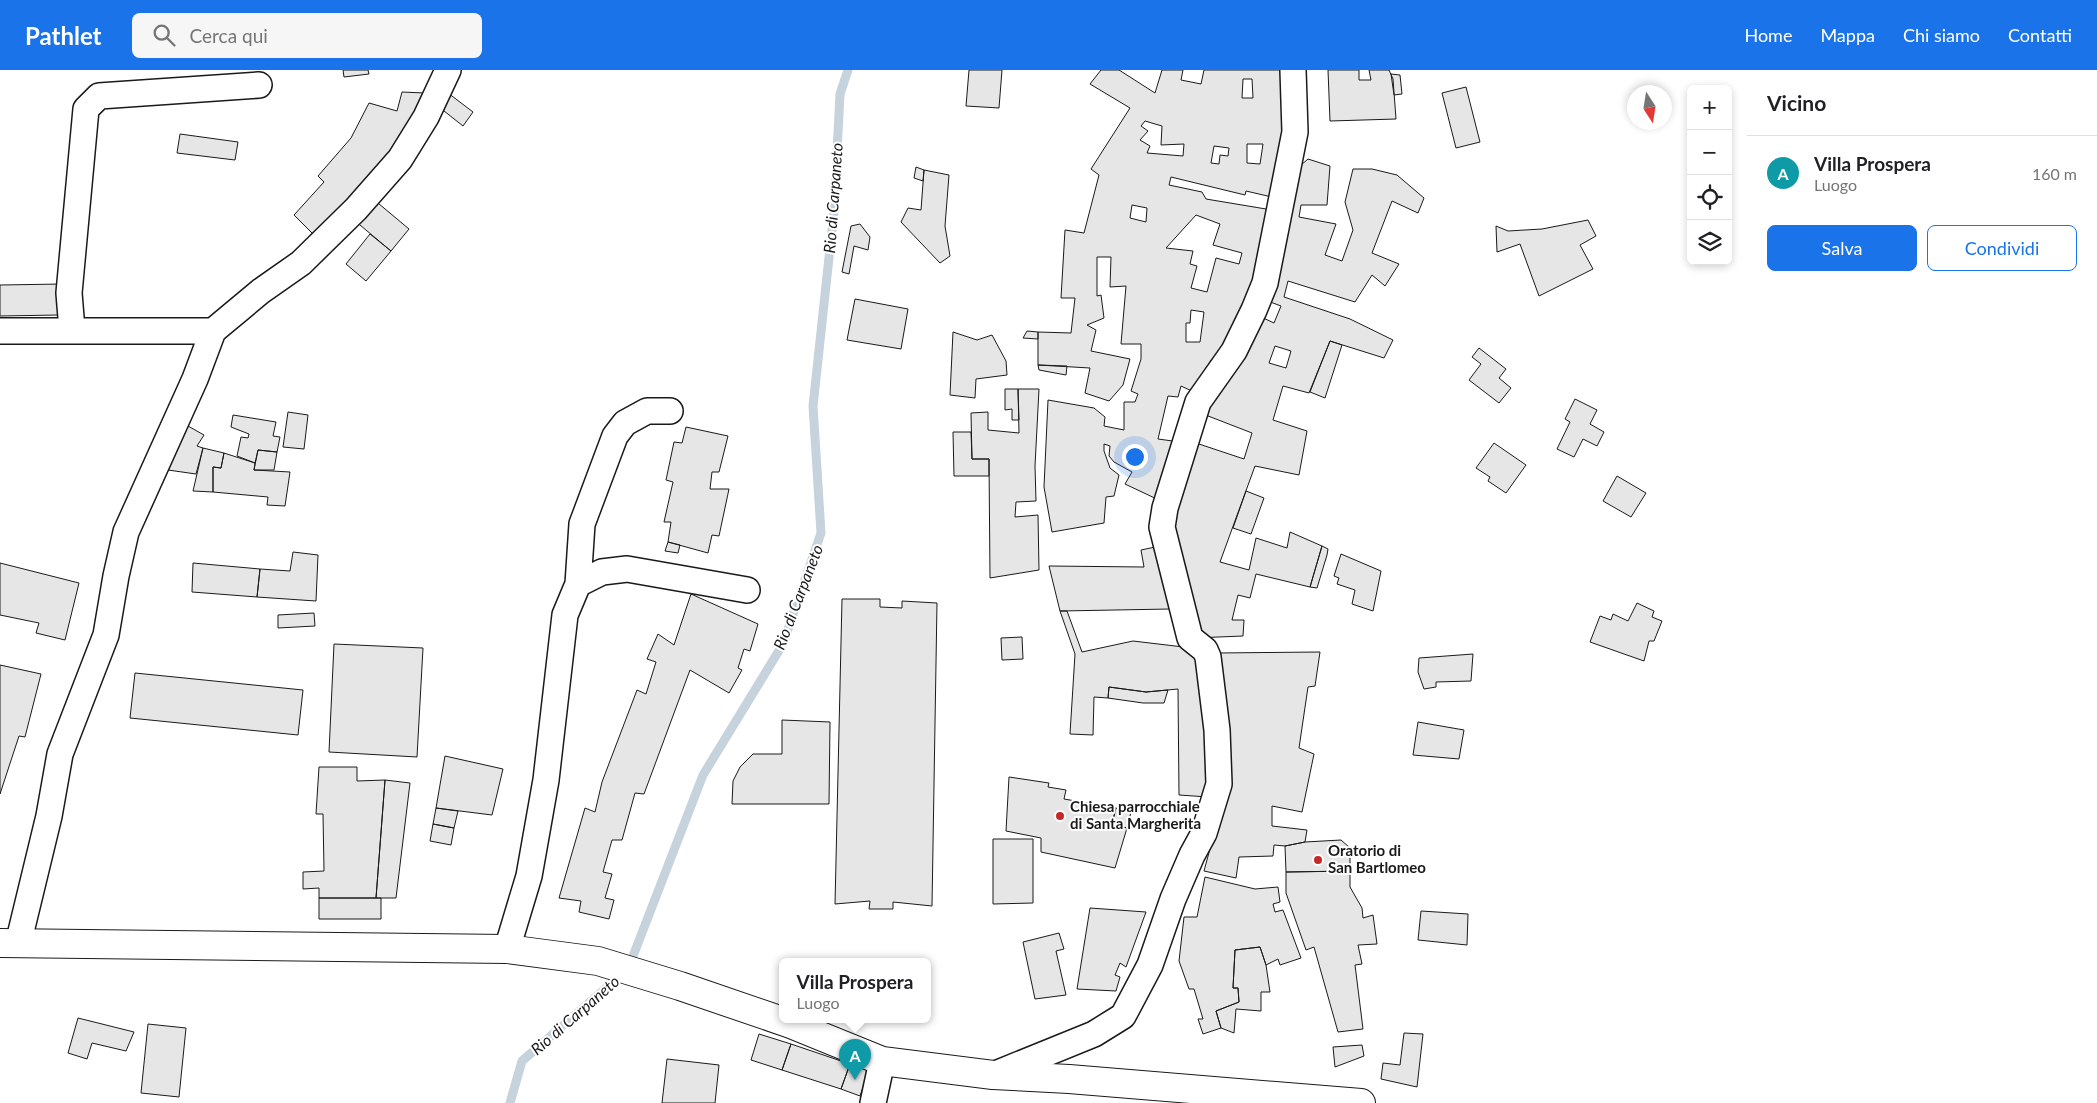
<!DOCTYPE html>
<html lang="it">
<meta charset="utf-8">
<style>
:root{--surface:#fff;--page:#f6f6f6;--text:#202124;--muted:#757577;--line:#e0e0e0;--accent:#1a73e8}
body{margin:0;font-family:Lato,sans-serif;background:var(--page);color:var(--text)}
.controls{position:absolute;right:15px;top:15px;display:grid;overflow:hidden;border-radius:8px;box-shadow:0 2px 8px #0003}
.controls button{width:45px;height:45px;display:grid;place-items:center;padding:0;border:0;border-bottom:1px solid var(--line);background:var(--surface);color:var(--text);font:25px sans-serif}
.compass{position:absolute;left:1627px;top:15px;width:45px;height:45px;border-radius:50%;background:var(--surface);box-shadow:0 2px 8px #0003;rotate:168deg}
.you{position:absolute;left:1134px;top:386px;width:18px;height:18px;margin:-12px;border:4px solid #fff;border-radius:50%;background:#1a73e8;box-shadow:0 0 0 8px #1a73e833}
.badge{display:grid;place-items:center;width:32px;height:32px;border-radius:50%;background:var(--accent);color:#fff;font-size:16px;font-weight:700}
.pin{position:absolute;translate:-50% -41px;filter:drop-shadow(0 1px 2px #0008)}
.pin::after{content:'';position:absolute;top:26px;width:18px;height:15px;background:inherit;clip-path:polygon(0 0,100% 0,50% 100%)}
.popup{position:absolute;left:779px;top:888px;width:152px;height:65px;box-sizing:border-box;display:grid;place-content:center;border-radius:8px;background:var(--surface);filter:drop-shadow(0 1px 4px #0005);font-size:16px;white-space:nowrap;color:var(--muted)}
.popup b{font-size:19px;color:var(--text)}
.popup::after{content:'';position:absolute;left:50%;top:100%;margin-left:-10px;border:10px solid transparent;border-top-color:var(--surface)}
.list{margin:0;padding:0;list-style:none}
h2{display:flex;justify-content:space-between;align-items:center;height:65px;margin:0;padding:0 20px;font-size:21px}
h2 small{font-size:16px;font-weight:400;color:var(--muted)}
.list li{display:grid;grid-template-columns:32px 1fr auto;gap:15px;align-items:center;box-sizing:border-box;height:75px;padding:0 20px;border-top:1px solid var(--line)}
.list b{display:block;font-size:19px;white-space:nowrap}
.list p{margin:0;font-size:16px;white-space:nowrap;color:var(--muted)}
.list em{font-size:16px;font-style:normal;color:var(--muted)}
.actions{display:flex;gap:10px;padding:15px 20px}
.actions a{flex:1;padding:11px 0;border:1px solid var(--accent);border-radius:8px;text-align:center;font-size:18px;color:var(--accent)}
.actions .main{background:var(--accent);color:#fff}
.icon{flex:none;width:28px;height:28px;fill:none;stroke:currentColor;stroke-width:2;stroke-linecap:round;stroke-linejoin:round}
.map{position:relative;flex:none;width:1747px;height:1033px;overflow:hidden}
header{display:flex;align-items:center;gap:30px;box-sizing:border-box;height:70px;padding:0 25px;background:var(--accent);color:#fff}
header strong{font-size:24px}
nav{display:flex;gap:28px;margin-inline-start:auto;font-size:18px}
.search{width:350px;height:45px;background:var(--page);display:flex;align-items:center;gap:12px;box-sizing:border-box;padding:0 18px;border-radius:8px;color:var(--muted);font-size:19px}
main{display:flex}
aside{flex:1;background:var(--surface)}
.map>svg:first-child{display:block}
</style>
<header>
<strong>Pathlet</strong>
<div class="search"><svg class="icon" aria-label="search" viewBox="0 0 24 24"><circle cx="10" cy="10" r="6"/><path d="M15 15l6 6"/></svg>Cerca qui</div>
<nav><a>Home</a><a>Mappa</a><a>Chi siamo</a><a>Contatti</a></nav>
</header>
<main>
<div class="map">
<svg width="1747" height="1033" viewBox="0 0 1747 1033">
<rect width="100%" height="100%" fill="#fff"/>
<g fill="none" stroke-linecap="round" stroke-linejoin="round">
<path stroke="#c6d2dc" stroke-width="9" d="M510,1033L522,991L628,899L703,705L783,574L821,463L813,336L834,141L840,24L848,0"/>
</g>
<path fill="#e6e6e6" stroke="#1a1a1a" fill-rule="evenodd" d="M343,0H368L369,4L344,7Z
M969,0H1002L999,38L966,36Z
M1101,0H1119L1155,23L1162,0H1183L1181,10L1201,14L1204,0H1280L1286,69L1276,128L1246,121L1245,125L1171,107L1169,115L1202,122L1206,129L1272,140L1269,169L1220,292L1211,290L1194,322L1181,316L1178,327L1168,326L1158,369L1180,372L1161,431L1125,414L1132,402L1114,392L1109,386L1110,376L1104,374V381L1110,398L1119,405L1114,426L1106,427L1104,453L1052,462L1044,417L1048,330L1094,338L1105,347L1104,356L1124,360V332H1135L1138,324L1131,321L1141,289V274H1121L1126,216L1110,217L1111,187H1097V226L1101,225L1104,248L1087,255L1096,260L1091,281L1130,289L1123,315L1109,331L1085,323L1090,298L1038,295V262L1071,263L1075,228H1061L1065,160L1084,163L1099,105L1091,99L1130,38L1090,14ZM1243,9H1252L1253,28H1242ZM1145,51L1162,56L1161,75L1184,74L1183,86L1147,83L1150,76L1140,70L1148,61L1141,56ZM1247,74H1263L1260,94L1247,93ZM1214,76L1229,78L1228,86L1220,85L1219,94L1211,93ZM1132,135L1147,138L1146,152L1130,148ZM1196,145L1220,154L1213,175L1242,183L1239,194L1216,188L1207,222L1191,218L1197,196L1190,194L1193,181L1166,178ZM1191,240L1204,242L1200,272H1186V253H1190Z
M1328,0H1359V10H1371L1369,0H1389L1393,9L1396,49L1330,51Z
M1391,4L1400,5L1402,24L1394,25Z
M1466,17L1480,72L1456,78L1442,23Z
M402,22L425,23L393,82L314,165L294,145L324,112L318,106L351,68L369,33L397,41Z
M448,23L473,42L463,56L439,37Z
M180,64L238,72L235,90L177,83Z
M1308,89L1330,96L1327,135H1301L1299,147L1336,154L1325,185L1342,191L1353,160L1345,132L1353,99H1372L1397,105L1424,128L1418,143L1392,131L1372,183L1399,194L1385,216L1372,205L1355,232L1288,211L1284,227L1350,249L1393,270L1384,288L1330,271L1309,323L1283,316L1273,350L1307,361L1299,405L1255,396L1220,492L1249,500L1256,468L1287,478L1290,462L1322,476L1310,517L1256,504L1250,528L1238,525L1232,550H1244L1243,566L1194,568L1170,452L1193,372L1244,389L1252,363L1203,344L1259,246L1274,253L1281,236L1265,230L1293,102ZM1275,276L1291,281L1286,298L1269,293Z
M916,97L924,100L923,111L914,108Z
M924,100L949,105L945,156L950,186L940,193L901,152L908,138L921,140Z
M372,128L409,159L391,181L354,150Z
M1588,150L1596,166L1580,175L1593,199L1539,226L1520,174L1497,182L1496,156L1508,161L1542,159Z
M860,154L870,167L868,180L854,176L849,204L842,202L851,156Z
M370,164L391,181L366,211L346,194Z
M62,214L59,245L0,246V215Z
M855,229L908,239L901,279L847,270Z
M1027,261L1038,262V269L1023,268Z
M953,262L977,270L992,265L1006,291L1007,305L976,309L975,328L950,325Z
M1330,271L1342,275L1325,328L1310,322Z
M1479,278L1506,299L1499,308L1511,318L1499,333L1469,310L1481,294L1472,287Z
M1038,295L1067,296L1066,305L1039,300Z
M1005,319H1018L1019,350H1012V339L1005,340Z
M1018,319H1039L1035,396L1036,431L1016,432L1015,447L1038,445L1039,500L990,508L989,389H972L971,343L988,342V360L1019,363Z
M1575,329L1597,340L1590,354L1604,362L1597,376L1583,369L1574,387L1557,379L1570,352L1565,349Z
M288,342L308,345L304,379L283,377Z
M233,345L276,352L273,366L280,367L277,382L258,380L255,393L237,386L241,367L248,368L249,364L231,357Z
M188,356L204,365L197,376L203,378L196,404L168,400Z
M686,357L728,366L719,402H712L710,419H729L719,466L712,465L708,483L668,472L671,452H664L673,412L666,410L674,372L682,373Z
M953,362H971L972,389H989V406H954Z
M1494,373L1526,395L1506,423L1488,411L1490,407L1476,398Z
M203,378L224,383L221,398L213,397V422L193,421Z
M258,380L277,382L274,400H254Z
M224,383L255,393L254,400L290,402L285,436L267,435L268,427L213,422V397L221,398Z
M1617,406L1646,423L1631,447L1603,431Z
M1246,421L1264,428L1251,464L1233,458Z
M668,472L680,475L678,483L665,481Z
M1160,476L1170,539L1060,541L1049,496L1144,497L1141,480Z
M1322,476L1328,479L1327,485L1317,518L1310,517Z
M293,482L318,485L316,531L257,527L260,499L290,501Z
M1341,484L1381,501L1373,541L1352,534L1355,520L1337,514L1339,508L1334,506Z
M0,493L79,513L65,570L36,563L39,553L0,545Z
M193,493L260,499L257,527L192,522Z
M691,524L758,554L750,581L744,579L738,598L742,600L729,623L690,600L644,724L635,723L622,770H612L603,802L612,804L605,828L614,830L609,849L579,842L581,831L559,828L585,738L595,742L602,712L637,620L646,624L656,592L647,589L658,564L674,575Z
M842,529H880V537L902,538V531L937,533L932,836L893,832V839H869L870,831L835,834Z
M1637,533L1654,541L1652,547L1662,551L1654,571H1649L1644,591L1590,572L1600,546L1611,550L1613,544L1628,551Z
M1060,541H1067L1082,582L1133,571L1192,578L1204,602L1208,727L1179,725L1178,619L1146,622L1109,617L1108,628L1094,627L1093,665L1070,664L1075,584Z
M314,543L315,556L278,558V545Z
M1022,567L1023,589L1002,590L1001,568Z
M334,574L423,578L417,687L329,682Z
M1320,582L1315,616L1308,617L1299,678L1314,684L1302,742L1272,736V756L1307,760L1305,772L1285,776L1274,775L1273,786L1239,787L1236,808L1204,801L1228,712L1216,583Z
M1473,584L1471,611L1436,612V617L1424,619L1418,602L1419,588Z
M0,595L41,604L25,667L19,666L0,724Z
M135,603L303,620L298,665L130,648Z
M1109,617L1146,622L1168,620L1164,633H1143L1108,628Z
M782,650L830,652L829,734H732L733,711L740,697L753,684H782Z
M1418,652L1464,660L1459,689L1413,685Z
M445,686L503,699L492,745L436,738Z
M319,697H357V711L385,710L376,828H319V818L303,819V802L324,801L323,744H316Z
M1009,707L1049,713L1048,717L1066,720L1064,729L1116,738L1112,754L1127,758L1115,798L1041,782V768L1006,761Z
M385,710L410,713L396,828H376Z
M436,738L458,741L454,758L433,754Z
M1116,738L1131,742L1127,758L1112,754Z
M433,754L454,758L451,775L430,771Z
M993,769H1033V833L993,834Z
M1341,770L1350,778V801L1286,802L1285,776L1305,772Z
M1350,801V817L1362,838L1363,848L1373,845L1377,874L1358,875L1362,894L1355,895L1363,959L1338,962L1314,877L1306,880L1286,823V802Z
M1205,807L1255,819L1278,817L1280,832L1273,834L1275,842L1283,840L1301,888L1280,895L1278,889L1266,895L1260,877L1235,880L1233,918H1238L1239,932L1216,941L1221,958L1203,964L1198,949H1203L1194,919H1189L1179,891L1184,847H1197Z
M319,828H381V849H319Z
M1090,838L1146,842L1126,897L1120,893L1115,905L1120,907L1116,921L1077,919Z
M1421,841L1468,844L1467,875L1418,870Z
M1059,863L1064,879L1056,881L1066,925L1035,929L1023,872Z
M1260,877L1266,895L1270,922H1261V941L1236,939L1234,963L1221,958L1216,941L1239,932L1238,918H1233L1235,880Z
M78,948L134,962L126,981L92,973L87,989L68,983Z
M148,954L186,958L179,1027L141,1023Z
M1404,963L1423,964L1417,1017L1381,1009L1383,993L1400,995Z
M759,964L791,974L782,1000L751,990Z
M791,974L850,994L841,1019L782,1000Z
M1362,975L1364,986L1335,997L1333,977Z
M667,989L719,995L715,1033H662Z
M850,994L869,1000L860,1026L841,1019Z"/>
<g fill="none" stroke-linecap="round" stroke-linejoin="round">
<g stroke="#1a1a1a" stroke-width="28">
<path id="street" d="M72,260L69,223L86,39L99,26L259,15
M0,261H213
M578,514L582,454L615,366L625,353L647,341H670
M18,874L49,746L60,684L106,565L116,506L126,462L195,309L213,261L261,221L301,193L356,139L400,89L426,47L448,0
M507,879L529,806L546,710L565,545L578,514L602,502L627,499L747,520
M993,1005L1094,964L1123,946L1150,895L1173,829L1192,785L1204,763L1219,714L1217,660L1208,587L1205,580L1190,568L1162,457L1165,438L1198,332L1234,281L1254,240L1265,213L1295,62L1293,0
M873,1033L882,991"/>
</g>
<g stroke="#1a1a1a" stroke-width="30">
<path id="secondary" d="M0,873L507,879L598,891L680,916L791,954L882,991L993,1005L1069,1009L1361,1033"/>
</g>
<use href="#street" stroke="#fff" stroke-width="25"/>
<use href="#secondary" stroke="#fff" stroke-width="28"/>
</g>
<g fill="#c62828" stroke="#fff" stroke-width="2">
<circle cx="1060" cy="746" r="5"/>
<circle cx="1318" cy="790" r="5"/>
</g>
<g text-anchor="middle" stroke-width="4" stroke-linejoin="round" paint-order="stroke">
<g font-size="15" font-weight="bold" fill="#1a1a1a" stroke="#fff" text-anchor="start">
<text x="1070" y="742">Chiesa parrocchiale<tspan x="1070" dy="17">di Santa Margherita</tspan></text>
<text x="1328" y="786">Oratorio di<tspan x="1328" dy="17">San Bartlomeo</tspan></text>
</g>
<g font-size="16" font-style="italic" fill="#1a1a1a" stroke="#fff">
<text transform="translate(833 128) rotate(-86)" y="6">Rio di Carpaneto</text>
<text transform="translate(798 527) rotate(-69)" y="6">Rio di Carpaneto</text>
<text transform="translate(575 945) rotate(-41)" y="6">Rio di Carpaneto</text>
</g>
</g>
</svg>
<div class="controls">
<button>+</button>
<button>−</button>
<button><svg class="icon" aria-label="locate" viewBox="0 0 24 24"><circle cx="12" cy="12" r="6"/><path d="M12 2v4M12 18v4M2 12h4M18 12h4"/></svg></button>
<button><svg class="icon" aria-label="layers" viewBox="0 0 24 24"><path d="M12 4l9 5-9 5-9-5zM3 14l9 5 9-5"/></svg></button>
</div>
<svg class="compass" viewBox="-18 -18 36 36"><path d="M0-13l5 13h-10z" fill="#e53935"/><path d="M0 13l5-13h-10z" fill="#757577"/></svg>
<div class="you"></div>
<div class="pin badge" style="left:855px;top:1010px;background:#0f9aa8">A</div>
<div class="popup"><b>Villa Prospera</b>Luogo</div>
</div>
<aside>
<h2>Vicino<small></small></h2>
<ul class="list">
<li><span class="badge" style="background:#0f9aa8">A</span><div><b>Villa Prospera</b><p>Luogo</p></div><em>160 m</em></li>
</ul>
<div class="actions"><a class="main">Salva</a><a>Condividi</a></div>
</aside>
</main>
